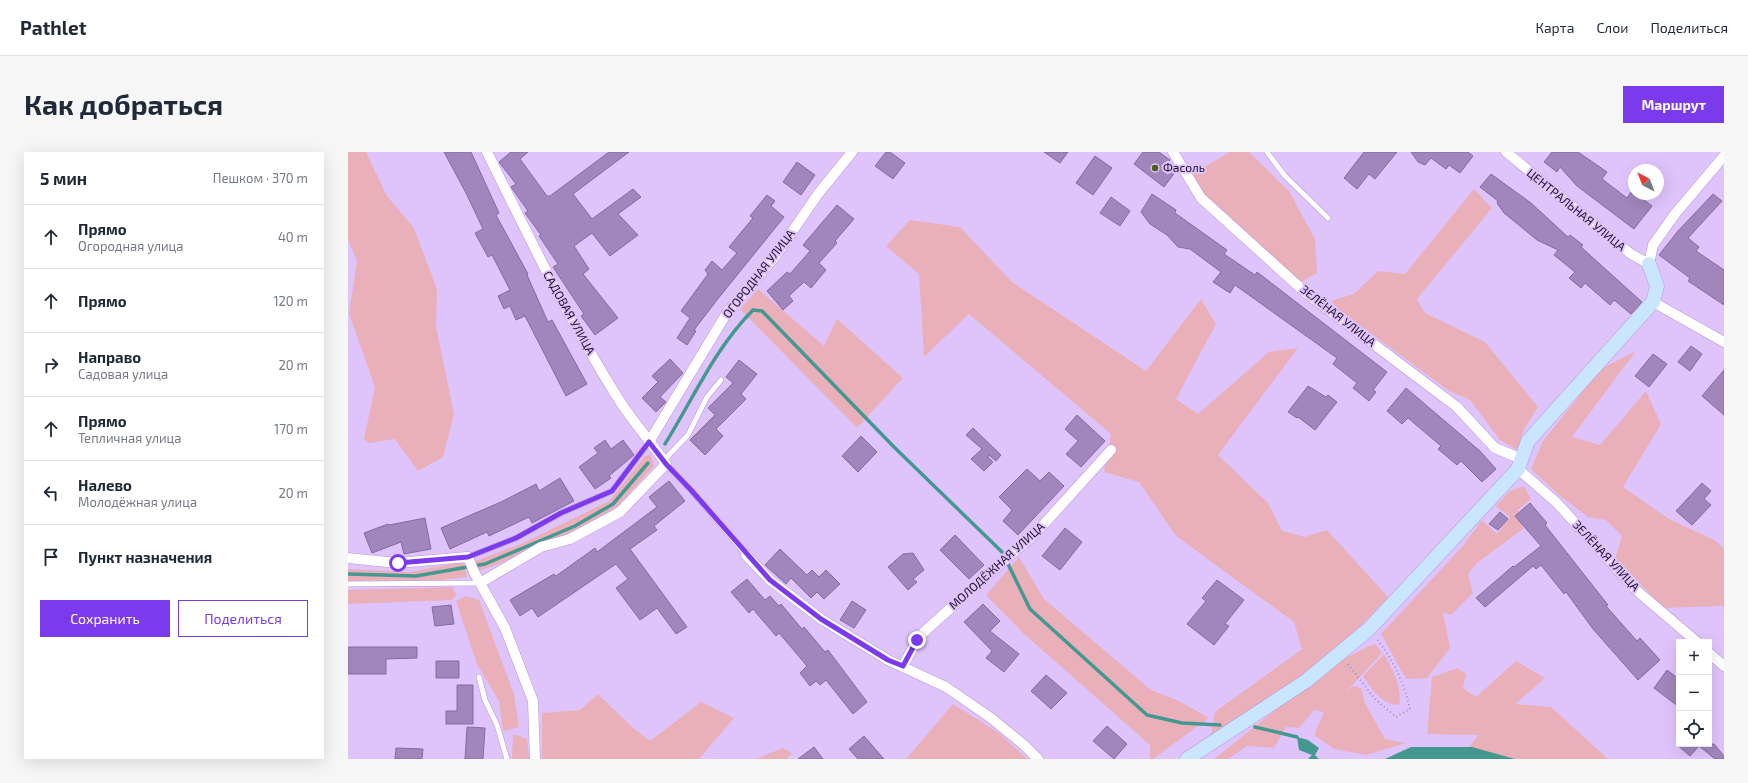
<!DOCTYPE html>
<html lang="ru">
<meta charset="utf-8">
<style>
:root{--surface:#fff;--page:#f6f6f7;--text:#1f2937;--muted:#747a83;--line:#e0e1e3;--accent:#7c3aed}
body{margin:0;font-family:"Exo 2",sans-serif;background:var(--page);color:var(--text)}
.controls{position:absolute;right:12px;bottom:12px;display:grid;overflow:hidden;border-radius:0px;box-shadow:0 4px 16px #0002}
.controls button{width:36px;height:36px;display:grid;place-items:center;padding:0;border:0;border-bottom:1px solid var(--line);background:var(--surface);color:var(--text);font:20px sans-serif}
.compass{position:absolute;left:1280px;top:12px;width:36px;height:36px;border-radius:50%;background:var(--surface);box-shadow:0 4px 16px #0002;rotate:318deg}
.stop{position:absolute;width:12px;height:12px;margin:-9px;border:3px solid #7c3aed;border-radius:50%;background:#fff}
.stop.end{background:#7c3aed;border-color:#fff;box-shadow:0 1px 4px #0008}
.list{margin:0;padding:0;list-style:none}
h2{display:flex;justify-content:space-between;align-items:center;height:52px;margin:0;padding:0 16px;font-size:17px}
h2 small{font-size:13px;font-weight:400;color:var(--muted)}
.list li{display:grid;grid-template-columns:26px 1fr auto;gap:12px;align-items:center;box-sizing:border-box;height:64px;padding:0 16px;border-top:1px solid var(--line)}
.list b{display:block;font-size:15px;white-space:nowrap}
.list p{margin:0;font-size:13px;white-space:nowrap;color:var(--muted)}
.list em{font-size:13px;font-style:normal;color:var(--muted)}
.actions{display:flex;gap:8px;padding:12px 16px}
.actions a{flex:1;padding:9px 0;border:1px solid var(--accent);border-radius:0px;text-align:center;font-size:14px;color:var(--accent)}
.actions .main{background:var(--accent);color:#fff}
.icon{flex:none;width:22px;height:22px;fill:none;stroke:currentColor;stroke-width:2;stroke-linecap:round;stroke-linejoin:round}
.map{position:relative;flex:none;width:1376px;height:607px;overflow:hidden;border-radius:0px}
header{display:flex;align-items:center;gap:24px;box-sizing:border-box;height:56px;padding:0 20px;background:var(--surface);border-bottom:1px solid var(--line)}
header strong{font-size:19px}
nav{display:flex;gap:22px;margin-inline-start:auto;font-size:14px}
.intro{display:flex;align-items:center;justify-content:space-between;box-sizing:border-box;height:96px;padding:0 24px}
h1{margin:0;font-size:28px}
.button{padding:10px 18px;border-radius:0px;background:var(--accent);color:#fff;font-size:14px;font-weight:700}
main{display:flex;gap:24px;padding:0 24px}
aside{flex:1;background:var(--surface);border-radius:0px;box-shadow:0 4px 16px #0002}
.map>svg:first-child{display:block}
</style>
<header>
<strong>Pathlet</strong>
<nav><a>Карта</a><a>Слои</a><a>Поделиться</a></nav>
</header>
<div class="intro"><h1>Как добраться</h1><a class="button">Маршрут</a></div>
<main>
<aside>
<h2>5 мин<small>Пешком · 370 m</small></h2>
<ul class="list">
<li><svg class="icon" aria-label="ahead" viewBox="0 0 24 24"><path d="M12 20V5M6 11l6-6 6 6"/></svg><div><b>Прямо</b><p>Огородная улица</p></div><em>40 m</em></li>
<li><svg class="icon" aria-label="ahead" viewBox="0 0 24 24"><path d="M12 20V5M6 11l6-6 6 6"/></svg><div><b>Прямо</b></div><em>120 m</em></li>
<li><svg class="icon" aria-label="right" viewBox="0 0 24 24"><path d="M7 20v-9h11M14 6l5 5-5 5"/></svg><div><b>Направо</b><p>Садовая улица</p></div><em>20 m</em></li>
<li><svg class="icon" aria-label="ahead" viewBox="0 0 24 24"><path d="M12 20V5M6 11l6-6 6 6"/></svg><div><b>Прямо</b><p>Тепличная улица</p></div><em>170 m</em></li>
<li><svg class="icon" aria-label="left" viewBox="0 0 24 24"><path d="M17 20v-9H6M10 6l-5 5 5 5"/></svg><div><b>Налево</b><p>Молодёжная улица</p></div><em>20 m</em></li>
<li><svg class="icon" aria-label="arrive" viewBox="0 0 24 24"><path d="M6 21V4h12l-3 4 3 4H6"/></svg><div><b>Пункт назначения</b></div></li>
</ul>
<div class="actions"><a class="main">Сохранить</a><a>Поделиться</a></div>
</aside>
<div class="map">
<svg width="1376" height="607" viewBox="0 0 1376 607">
<rect width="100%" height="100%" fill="#dfc4fc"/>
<path fill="#e9b0ba" d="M0,0H18L39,44L66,76L89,137L88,174L106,262L95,305L70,319L47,287L21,291L16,287L27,235L1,162L9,109L0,87Z
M882,0H901L941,39L967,87L969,121L953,130L860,46L842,23Z
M1126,37L1144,56L1069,147L1077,161L1137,190L1190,255L1176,277L1169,298L1152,288L1122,248L1101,239L991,158L983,149L1006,142L1030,119L1057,122Z
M562,68L612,75L664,130L798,219L853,147L868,172L828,247L850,262L921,200L950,196L870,303L920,351L934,379L957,385L979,378L1040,445L1015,472L956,524L891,564L862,586L867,560L954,497L946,470L828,384L791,330L756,320L763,282L621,162L576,205L571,122L538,94Z
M410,137L476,194L489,167L555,226L509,276L392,157Z
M1288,199L1224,285L1252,293L1298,239L1313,272L1275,335L1321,367L1368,389L1376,397V459L1375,454L1316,456L1267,407L1274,384L1258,368L1240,365L1211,343L1183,317L1195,289L1253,217Z
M303,303L306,314L271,353L242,372L148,413L130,419L127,409L173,392L261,349L297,304Z
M1176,334L1183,347L1170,358L1175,377L1129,411L1120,422L1125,441L1103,463L1095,460L1102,496L1079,526L1058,527L1033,482L1114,395L1134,368L1149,382L1162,365L1148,354L1162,339Z
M671,405L696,447L803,538L831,549L861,566L805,607H802V593L676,482L638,443Z
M115,410L119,425L93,428L0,429V417L61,420Z
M105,435L108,443L104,448L0,452V438Z
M118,444L131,448L166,542L171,575L155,579L151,549L129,512L108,449Z
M1027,492L1034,501L997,541L1005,534L1013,536L1017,551L1037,587L1058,591L1018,603L986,597L966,583L976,560L966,558L951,576L938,575L926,596L899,594L880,607H866L984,513L1021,494Z
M1036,502C1044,517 1055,535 1051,553C1034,553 1024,537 1015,524Z
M1168,509L1197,526L1167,552L1203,555L1260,607H1166L1121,595L1130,583L1079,582L1084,525L1109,516L1118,522L1115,536L1128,545Z
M250,542L284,575L302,589L353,550L386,566L351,607H194V561L232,558Z
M605,552L651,581L679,607H558Z
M165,582L179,587L181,607H164Z
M435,596L444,601L439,607H408Z"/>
<path fill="#449890" d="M949,585L960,588L971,596L967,603L971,607H960L964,603L951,598Z
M1063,595H1124L1167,607H1037Z"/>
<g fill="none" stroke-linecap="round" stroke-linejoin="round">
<path stroke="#449890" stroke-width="3.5" d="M317,292C345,247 367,196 405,158L414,159L546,295L654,400
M660,412L682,457L799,563L834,571L872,573
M0,422L68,424L137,412L227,374L265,352L300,311
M907,575L949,585"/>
</g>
<path fill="#a086bb" stroke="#8867a8" d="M96,0H123L151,61L148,63L180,122L179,123L200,170L204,168L239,232L218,244L177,164L168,168L162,154L156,157L150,144L162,138L144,103L140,105L127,81L135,77L118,41Z
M163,0H180L172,7L199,44H202L261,0H281L225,42L244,67L285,37L293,45L270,62L290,83L262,104L244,81L226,94L241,117L235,122L270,166L247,183L233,164L236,162L205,115L210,112L191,84L193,83L177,61L180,59L163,35L168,32L151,10Z
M538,0H542L557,11L545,27L527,14Z
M696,0H720L712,11Z
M795,0H811L822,8L819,12L828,19L816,35L786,12Z
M1016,0H1049L1027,27L1021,22L1009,37L996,26Z
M1063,0H1120L1125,4L1112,21L1101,13L1098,17L1083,6L1077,13L1070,10Z
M1204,0H1230L1259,20L1254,27L1279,46L1284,39L1304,54L1286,77L1229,34L1212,15L1209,20L1196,10Z
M747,4L764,16L745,43L728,31Z
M449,10L467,23L453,43L435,30Z
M1143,22L1183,51L1220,85L1222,83L1235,93L1233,95L1294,150L1283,162L1266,148L1262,153L1237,131L1233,136L1221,126L1227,120L1206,103L1210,98L1189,88L1156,61L1149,51L1150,49L1132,35Z
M804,42L828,58L827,61L879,98L876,102L907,123L909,120L1039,220L1025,238L1028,240L1021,249L1005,236L1009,231L985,212L989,206L887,133L882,141L865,130L873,120L842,97L830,95L819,83L802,72L793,60Z
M1365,42L1374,49L1340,86L1351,95L1348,99L1376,118V153L1340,129L1342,126L1311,103L1330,79Z
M419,43L427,49L423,54L436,65L369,148L346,178L348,179L339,193L329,186L342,166L333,159L360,122L357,118L364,109L374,118L389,101L381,95L405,66L402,64Z
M763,45L782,59L772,74L752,61Z
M489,53L506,67L487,89L489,91L471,111L478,118L463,136L456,130L441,144L445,149L435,158L419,139L439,120L442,122L462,99L455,93Z
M1343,194L1354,202L1342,219L1330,210Z
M1305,202L1319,212L1301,235L1287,224Z
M322,207L335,221L312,245L318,250L308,260L294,246L310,230L304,224Z
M391,208L409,222L393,242L398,247L368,277L375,284L357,303L342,288L367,263L360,256L385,231L378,225Z
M1376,218V263L1354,244Z
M960,234L978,245L980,243L989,250L967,278L950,265L949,266L940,260Z
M1058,236L1132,299L1148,317L1134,330L1113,309L1109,313L1090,297L1093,294L1060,266L1054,272L1039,259Z
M729,263L757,289L733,315L718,302L730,289L717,277Z
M625,276L653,303L648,309L641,303L640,305L645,310L636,319L623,307L634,297L618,283Z
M513,284L529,300L510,320L494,304Z
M257,288L263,297L275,288L286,303L261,324L263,326L247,337L231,315L250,301L246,296Z
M679,317L692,329L701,320L716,334L670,383L655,369L664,358L651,345Z
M212,326L226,349L184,371L181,365L141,384L139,380L102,397L93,376L155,349L188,332L191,339Z
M321,329L337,349L306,374L309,378L282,397L339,475L328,482L309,456L292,468L268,436L280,427L268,412L190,465L184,456L172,464L162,448L206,422L208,424L247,396L249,400L309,355L301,345Z
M1354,331L1363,339L1356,347L1363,353L1344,373L1328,359Z
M1182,351L1199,371L1197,373L1260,453L1258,454L1289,489L1292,486L1312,508L1290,528L1245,477L1218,440L1216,442L1193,413L1188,417L1185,414L1137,455L1128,446L1165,414L1166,415L1193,394L1167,364Z
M1152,360L1160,367L1150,378L1141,372Z
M77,366L83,397L56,402L53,390L24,401L16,381L40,372L41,373Z
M717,376L734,390L712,418L694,404Z
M607,383L636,413L621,427L592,398Z
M432,397L459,423L464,418L471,425L478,418L492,432L476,447L469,440L463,446L443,426L438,432L417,413Z
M565,401L576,418L565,427L569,430L560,438L540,415L555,402Z
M399,427L417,448L422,444L431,454L433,452L454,477L456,475L477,500L480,498L519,550L505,562L478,528L472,533L468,529L462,534L452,521L459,514L431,481L428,484L405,457L401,461L383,440Z
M869,428L896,448L877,472L881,474L866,493L839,472L858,449L854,446Z
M504,449L518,458L506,476L492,468Z
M635,452L652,469L642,479L671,502L656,520L638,506L644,499L616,470Z
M103,453L106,472L87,474L84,455Z
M0,495H69V506L38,507V522H0Z
M88,509H111V526H88Z
M1319,518L1331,527V555L1306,536Z
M698,523L719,541L703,557L683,539Z
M109,533H125V572H98V559H109Z
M759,574L779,592L766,607L745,589Z
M119,575L137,576L135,607H117Z
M516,584L536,607H510L501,597Z
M1328,592H1366L1376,604V607H1367L1351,594L1342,604Z
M466,595L475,607H450Z
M48,596L75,597L74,607H47Z"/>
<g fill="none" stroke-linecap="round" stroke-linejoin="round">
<g stroke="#b694d8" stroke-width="6">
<path id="lane" d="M919,0L937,24L980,66
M316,308L340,283L359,245L373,228
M318,312L343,338L398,403
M120,405L168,386L213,361L264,339L301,290
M0,432L132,431
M131,525L137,548L149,573L159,607"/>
</g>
<g stroke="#b694d8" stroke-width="11">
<path id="street" d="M825,0L853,46L958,141L1109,255L1147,296L1174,307
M1158,0L1283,102L1301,112L1305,93L1327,62L1376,4
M1305,150L1376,190
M301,290L380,159L426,106L470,42L504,0
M1170,317L1209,351L1288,438L1349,490
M398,403L422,428L473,467L540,508L598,535L643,566L676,593L690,607
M0,406L49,411L120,405L126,420L157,476L185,549L187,607
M132,431L193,395L222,387L272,360L318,312C304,291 287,272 273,251C222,171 181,85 139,0
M1361,501L1376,514
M555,514L569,488L576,480L628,433L687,382L763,298"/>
</g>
<g stroke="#b694d8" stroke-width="15">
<path id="secondary" d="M839,607L958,529L1021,477L1170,317L1180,289L1305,150L1309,134L1301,112"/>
</g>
<path stroke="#a58ebd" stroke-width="2" stroke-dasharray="1 3" stroke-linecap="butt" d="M1000,512L1027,547L1048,565L1062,557C1056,531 1045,507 1028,486"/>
<use href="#lane" stroke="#fff" stroke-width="5"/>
<use href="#street" stroke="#fff" stroke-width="10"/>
<use href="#secondary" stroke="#cae6fe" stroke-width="14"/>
</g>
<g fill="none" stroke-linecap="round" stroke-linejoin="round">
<path stroke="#7c3aed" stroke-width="5" d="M50,411L120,405L168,386L213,361L264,339L301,290L318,312L343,338L422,428L473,467L540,508L555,514L569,488"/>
</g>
<circle fill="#476110" stroke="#dfc4fc" stroke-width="1.5" cx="807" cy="16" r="4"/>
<g text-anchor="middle" stroke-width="4" stroke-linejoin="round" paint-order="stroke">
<g font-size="12" fill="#1e102a" stroke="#dfc4fc" text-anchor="start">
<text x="815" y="20">Фасоль</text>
</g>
<g font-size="12" fill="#1e102a" stroke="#dfc4fc">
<text transform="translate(1228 58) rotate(39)" y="4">ЦЕНТРАЛЬНАЯ УЛИЦА</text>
<text transform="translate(411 122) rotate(-52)" y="4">ОГОРОДНАЯ УЛИЦА</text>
<text transform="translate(221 161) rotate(61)" y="4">САДОВАЯ УЛИЦА</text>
<text transform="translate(990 164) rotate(38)" y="4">ЗЕЛЁНАЯ УЛИЦА</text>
<text transform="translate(1258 404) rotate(47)" y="4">ЗЕЛЁНАЯ УЛИЦА</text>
<text transform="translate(649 414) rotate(-42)" y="4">МОЛОДЁЖНАЯ УЛИЦА</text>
</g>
</g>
</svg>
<div class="controls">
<button>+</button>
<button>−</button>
<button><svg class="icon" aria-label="locate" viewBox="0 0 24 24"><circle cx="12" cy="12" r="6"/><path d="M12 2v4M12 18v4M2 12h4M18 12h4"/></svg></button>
</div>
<svg class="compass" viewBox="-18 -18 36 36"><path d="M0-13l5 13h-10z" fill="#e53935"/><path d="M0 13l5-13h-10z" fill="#747a83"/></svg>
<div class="stop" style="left:50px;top:411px"></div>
<div class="stop end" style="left:569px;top:488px"></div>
</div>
</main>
